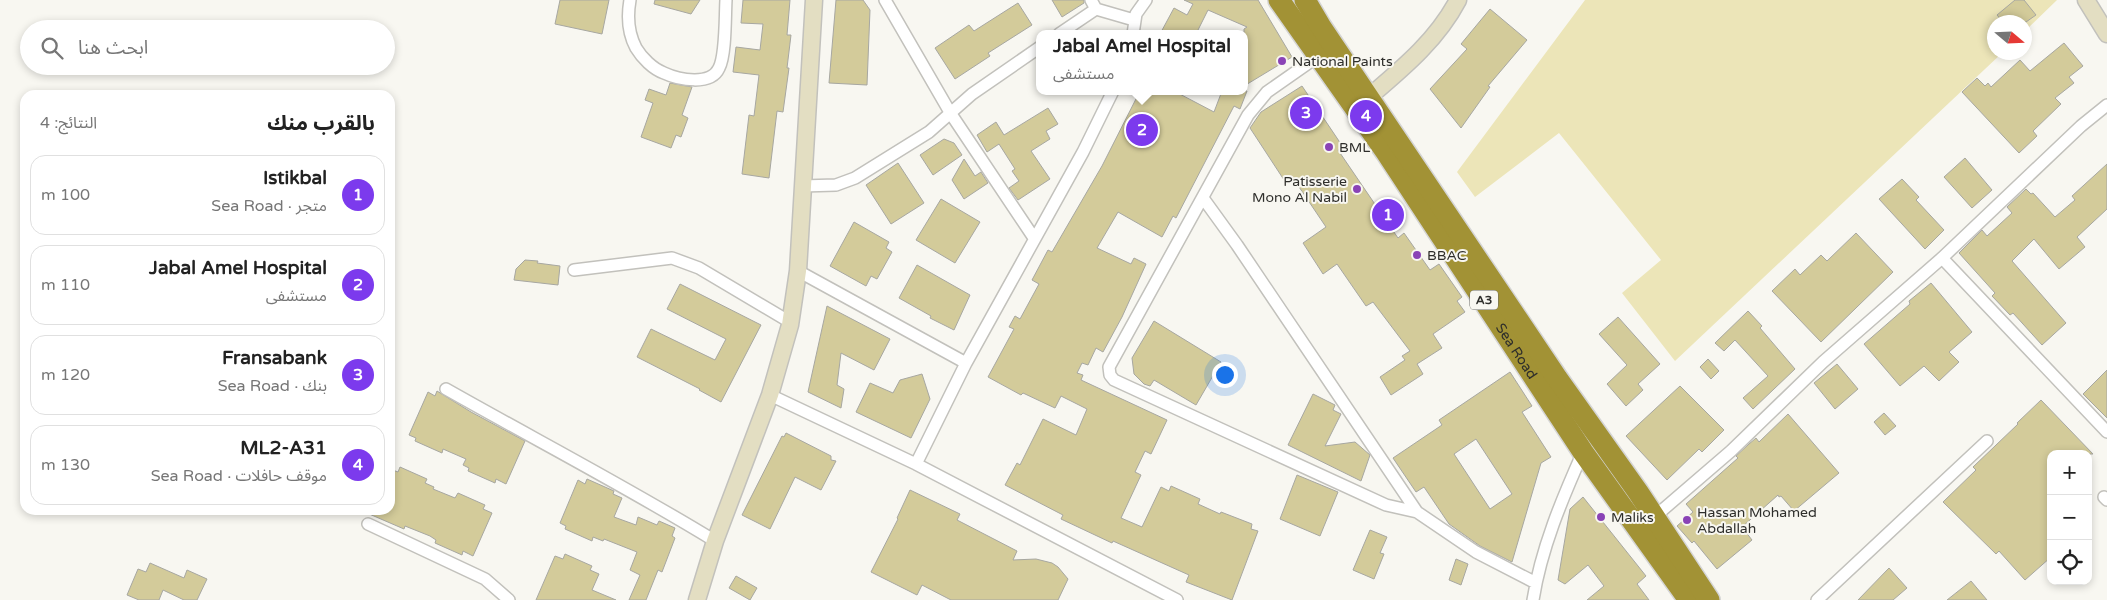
<!DOCTYPE html>
<html lang="ar">
<meta charset="utf-8">
<style>
:root{--surface:#fff;--page:#f6f6f6;--text:#222;--muted:#767676;--line:#e0e0e0;--accent:#7c3aed}
body{margin:0;font-family:"Varela Round","Noto Sans Arabic",sans-serif;background:var(--page);color:var(--text);direction:rtl}
.controls{position:absolute;right:15px;bottom:15px;display:grid;overflow:hidden;border-radius:10px;box-shadow:0 2px 8px #0003}
.controls button{width:45px;height:45px;display:grid;place-items:center;padding:0;border:0;border-bottom:1px solid var(--line);background:var(--surface);color:var(--text);font:25px sans-serif}
.compass{position:absolute;left:1987px;top:15px;width:45px;height:45px;border-radius:50%;background:var(--surface);box-shadow:0 2px 8px #0003;rotate:109deg}
.you{position:absolute;left:1224px;top:374px;width:18px;height:18px;margin:-12px;border:4px solid #fff;border-radius:50%;background:#1a73e8;box-shadow:0 0 0 8px #1a73e833}
.badge{display:grid;place-items:center;width:32px;height:32px;border-radius:50%;background:var(--accent);color:#fff;font-size:16px;font-weight:700}
.pin{position:absolute;translate:-50% -50%;border:2px solid #fff;box-shadow:0 1px 5px #0006}
.popup{position:absolute;left:1036px;top:30px;width:212px;height:65px;box-sizing:border-box;display:grid;place-content:center;border-radius:10px;background:var(--surface);filter:drop-shadow(0 1px 4px #0005);font-size:16px;white-space:nowrap;color:var(--muted)}
.popup b{font-size:19px;color:var(--text)}
.popup::after{content:'';position:absolute;left:50%;top:100%;margin-left:-10px;border:10px solid transparent;border-top-color:var(--surface)}
.list{margin:0;padding:0;list-style:none}
h2{display:flex;justify-content:space-between;align-items:center;height:65px;margin:0;padding:0 20px;font-size:21px}
h2 small{font-size:16px;font-weight:400;color:var(--muted)}
.list li{display:grid;grid-template-columns:32px 1fr auto;gap:15px;align-items:center;box-sizing:border-box;height:80px;margin:0 10px 10px;padding:0 10px;border:1px solid var(--line);border-radius:15px}
.list b{display:block;font-size:19px;white-space:nowrap}
.list p{margin:0;font-size:16px;white-space:nowrap;color:var(--muted)}
.list em{font-size:16px;font-style:normal;color:var(--muted)}
.icon{flex:none;width:28px;height:28px;fill:none;stroke:currentColor;stroke-width:2;stroke-linecap:round;stroke-linejoin:round}
.map{position:relative;flex:none;width:2107px;height:600px;overflow:hidden;direction:ltr}
.search{position:absolute;background:var(--surface);box-shadow:0 2px 8px #0003;left:20px;top:20px;width:375px;height:55px;display:flex;align-items:center;gap:12px;box-sizing:border-box;padding:0 18px;border-radius:28px;color:var(--muted);font-size:19px}
.panel{position:absolute;background:var(--surface);box-shadow:0 2px 8px #0003;left:20px;top:90px;width:375px;height:425px;border-radius:15px;direction:rtl}
.map>svg:first-child{display:block}
</style>
<div class="map">
<svg width="2107" height="600" viewBox="0 0 2107 600">
<rect width="100%" height="100%" fill="#f8f7f1"/>
<path fill="#ece5b8" d="M1585,0H2057L2025,31L2024,22H1994V52L2002,53L1675,361L1622,293L1661,260L1559,133L1475,197L1457,172Z"/>
<path fill="#d3cb9a" stroke="#a7a7a1" fill-rule="evenodd" d="M560,0H609L602,34L555,24Z
M655,0H700L691,14L654,4Z
M743,0H790L787,35H791L787,68H789L783,112L777,111L769,178L742,174L749,115L754,116L759,75L733,72L736,47L760,50L763,24L741,23Z
M836,0H863L870,10L867,85L829,83Z
M1052,0H1084V3L1062,17Z
M1184,0H1258L1292,57L1244,86V29L1247,27L1208,10L1196,34H1160L1174,8L1187,15L1193,4Z
M2015,0H2024L2036,15L2026,22H2003L1997,15Z
M1018,3L1032,25L988,53L990,56L955,79L935,48L969,25L974,31Z
M1490,9L1527,40L1488,86L1490,87L1461,128L1430,89L1467,49L1461,44Z
M2064,43L2083,66L2069,77L2074,83L2055,98L2061,104L2033,131L2037,136L2019,153L1962,92L1977,78L1985,86L1988,83L1991,87L2020,60L2030,71Z
M670,83L692,87L682,115L688,118L681,137L676,135L671,148L641,137L653,103L645,100L649,89L666,95Z
M1302,86L1343,147L1338,150L1398,238L1404,233L1430,270L1439,264L1462,297L1457,301L1465,312L1433,334L1442,348L1417,364L1423,374L1391,395L1380,377L1405,360L1402,356L1410,351L1373,302L1366,306L1337,264L1323,274L1303,243L1326,227L1293,178L1286,183L1250,128L1261,112Z
M1140,91H1174L1214,112L1222,91H1247L1240,109L1234,106L1176,218L1173,216L1162,237L1118,212L1097,248L1131,264L1134,258L1146,264L1122,317L1103,352L1096,348L1088,365L1082,363L1077,373L1083,375L1081,380L1167,420L1151,454L1145,451L1135,472L1141,475L1121,518L1142,527L1161,487L1169,491L1171,486L1200,499L1198,504L1220,514L1221,512L1252,524L1251,529L1258,531L1232,600L1186,582L1189,575L1113,541L1112,543L1061,519L1063,515L1005,485L1017,463L1020,465L1043,419L1076,435L1087,409L1061,396L1055,408L1023,393L1021,395L988,377L1014,329L1009,327L1015,316L1020,319L1039,284L1032,280L1048,250L1052,252L1102,166Z
M1048,108L1058,124L1046,131L1050,139L1031,151L1050,179L1018,200L1009,188L1019,181L1012,171L1015,169L999,144L987,152L977,135L996,122L1004,135Z
M944,139L954,143L962,155L933,175L920,155Z
M1965,158L1992,190L1972,208L1944,177Z
M964,159L975,176L981,172L988,183L964,199L952,180Z
M898,163L924,203L891,224L866,185Z
M2107,164V209L2077,237L2085,247L2059,269L2034,239L2012,261L2066,323L2042,345L2013,313L2010,315L1992,296L1995,293L1959,253L1982,230L1987,236L2012,213L2007,207L2026,189L2031,194L2033,193L2055,217L2075,200L2072,196Z
M1902,179L1919,197L1916,200L1944,230L1925,249L1879,199Z
M941,199L980,222L955,263L916,240Z
M854,222L889,242L886,248L892,252L877,279L871,276L866,286L830,266Z
M1856,233L1893,272L1821,342L1772,291L1795,269L1800,275L1821,255L1827,261Z
M525,260L538,261L537,263L560,266L558,285L514,280L516,269Z
M917,265L970,295L954,330L930,318L931,316L899,298Z
M1931,283L1972,332L1949,352L1959,362L1939,381L1924,366L1900,386L1864,344L1910,304L1909,301Z
M680,284L761,325L721,402L699,390L700,389L637,357L651,329L715,360L726,339L667,309Z
M827,306L890,339L874,370L841,353L837,385L844,389L841,408L808,392Z
M1748,311L1762,326L1760,328L1795,369L1753,409L1743,398L1768,376L1735,340L1724,351L1715,343Z
M1618,317L1660,364L1638,384L1643,390L1626,406L1607,384L1627,365L1599,334Z
M1154,321L1221,362L1196,405L1154,380L1150,386L1144,384L1134,374L1132,358Z
M1708,359L1719,371L1711,379L1700,367Z
M1837,364L1858,389L1835,409L1814,383Z
M2107,370V418L2083,394Z
M1510,372L1532,406L1522,412L1551,457L1541,463L1512,562L1480,546L1449,524L1424,487L1416,492L1393,458L1442,425L1439,420ZM1476,439L1512,494L1490,509L1454,454Z
M922,374L930,399L911,438L856,412L870,383L893,393L900,380Z
M1680,386L1724,430L1702,452L1699,449L1667,480L1626,436Z
M437,391L471,412L525,441L506,484L496,479L495,483L468,471L469,468L463,465L466,459L443,449L442,453L415,441L416,438L409,435L428,392L435,396Z
M1313,394L1335,405L1333,410L1341,414L1325,446L1355,442L1370,455L1361,481L1288,445Z
M2041,400L2093,454H2051V557L2025,580L1999,551L1996,554L1943,502L1976,470L1973,467L2018,424L2017,423Z
M1884,413L1896,426L1885,435L1874,422Z
M1788,414L1839,473L1794,511L1781,496L1779,497L1778,495L1742,527L1752,540L1717,569L1694,541L1692,543L1677,526L1693,512L1686,504L1738,458L1736,456L1749,444L1756,438L1759,442Z
M786,433L831,456V460L836,461L821,490L795,477L770,529L742,515L782,436L784,437Z
M400,467L427,479L425,483L434,487L433,489L455,498L458,493L485,505L483,509L492,513L473,556L463,551L462,555L435,543L436,540L430,536L405,526L404,529L360,510H390V469L398,472Z
M1297,475L1338,492L1320,536L1280,519Z
M587,479L614,491L613,494L622,498L614,517L636,525L638,517L657,525L659,521L675,528L672,536L675,538L662,572L658,570L646,600H629L640,575L630,570L637,552L604,539L603,541L593,537L592,541L565,529L566,526L560,523L578,480L585,484Z
M910,490L960,514L957,520L1017,551L1013,560L1036,559L1052,563L1058,567L1068,579L1058,600H951L922,585L917,595L871,572L898,519L897,518Z
M1583,497L1646,576L1637,584L1649,600H1587L1604,586L1588,565L1565,584L1558,580L1570,509Z
M1370,530L1387,537L1380,553L1384,554L1374,579L1353,570Z
M565,554L592,566L590,570L599,574L592,590L616,600H536L555,556L563,559Z
M1456,559L1468,564L1461,585L1449,580Z
M150,563L184,578L187,570L207,579L197,600H184L163,590L159,600H139L127,595L138,569L146,572Z
M1889,568L1907,588L1893,600H1858Z
M736,576L757,588L750,600L729,588Z
M1971,581L1987,600H1947Z"/>
<g fill="none" stroke-linecap="round" stroke-linejoin="round">
<g stroke="#c2c1bc" stroke-width="14">
<path id="street" d="M630,0C627,17 628,33 636,48C642,58 653,69 664,73C679,80 711,86 719,68C726,55 725,16 726,0
M885,0L951,114L1034,238
M1091,0L1096,9L1134,20
M1059,34L1096,9
M1133,34L1136,14L1146,0
M1317,57L1267,92L1248,115L1109,367L1110,375L1114,380L1386,505L1417,512L1476,552L1536,583
M802,186L836,185L855,178L929,132L972,94L1040,47
M1203,198L1237,245L1417,512
M1942,258L2107,432
M574,270L672,258L699,268L790,322
M798,271L966,363
M446,389C536,440 627,487 715,541
M770,395L916,464L1177,600
M916,464L966,363L1083,152L1113,91
M2104,497L2107,500
M1652,519L1731,451L1823,362L1942,258L2081,126L2107,105
M368,524L485,579L509,600
M1533,600C1541,549 1562,499 1583,452
M1817,600L1987,441"/>
</g>
<g stroke="#c2c1bc" stroke-width="19">
<path id="secondary" d="M2086,0L2107,34
M1369,97C1403,68 1437,40 1458,0
M697,600L715,541L770,395L790,325L798,271L814,0"/>
</g>
<g stroke="#d5d5d5" stroke-width="24">
<g id="highway">
<path id="s1" d="M1279,0L1386,152L1583,452L1689,600"/>
<path d="M1305,0L1321,27L1557,378L1638,492L1709,600"/>
</g>
</g>
<use href="#street" stroke="#fff" stroke-width="11"/>
<use href="#secondary" stroke="#e3dec2" stroke-width="16"/>
<use href="#highway" stroke="#a29235" stroke-width="21"/>
</g>
<g fill="#8a43b6" stroke="#f8f7f1" stroke-width="2">
<circle cx="1282" cy="61" r="5"/>
<circle cx="1329" cy="147" r="5"/>
<circle cx="1357" cy="189" r="5"/>
<circle cx="1417" cy="255" r="5"/>
<circle cx="1601" cy="517" r="5"/>
<circle cx="1687" cy="520" r="5"/>
</g>
<g text-anchor="middle" stroke-width="4" stroke-linejoin="round" paint-order="stroke">
<rect fill="#f8f7f1" stroke="#6b6a66" stroke-width="1" x="1470" y="290.5" width="28" height="19" rx="4"/>
<g font-size="12" font-weight="bold" fill="#2e2e2b">
<text x="1484" y="304">A3</text>
</g>
<g font-size="14" fill="#2e2e2b" stroke="#f8f7f1" text-anchor="start">
<text x="1292" y="66">National Paints</text>
<text x="1339" y="152">BML</text>
<text x="1347" y="186" text-anchor="end">Patisserie<tspan x="1347" dy="16">Mono Al Nabil</tspan></text>
<text x="1427" y="260">BBAC</text>
<text x="1697" y="517">Hassan Mohamed<tspan x="1697" dy="16">Abdallah</tspan></text>
<text x="1611" y="522">Maliks</text>
</g>
<g font-size="14" fill="#2e2e2b" stroke="#f8f7f1">
<text dy="5" stroke="none"><textPath href="#s1" startOffset="424">Sea Road</textPath></text>
</g>
</g>
</svg>
<div class="controls">
<button>+</button>
<button>−</button>
<button><svg class="icon" aria-label="locate" viewBox="0 0 24 24"><circle cx="12" cy="12" r="6"/><path d="M12 2v4M12 18v4M2 12h4M18 12h4"/></svg></button>
</div>
<svg class="compass" viewBox="-18 -18 36 36"><path d="M0-13l5 13h-10z" fill="#e53935"/><path d="M0 13l5-13h-10z" fill="#767676"/></svg>
<div class="you"></div>
<div class="pin badge" style="left:1388px;top:215px">1</div>
<div class="pin badge" style="left:1142px;top:130px">2</div>
<div class="popup"><b>Jabal Amel Hospital</b>مستشفى</div>
<div class="pin badge" style="left:1306px;top:113px">3</div>
<div class="pin badge" style="left:1366px;top:116px">4</div>
<div class="search"><svg class="icon" aria-label="search" viewBox="0 0 24 24"><circle cx="10" cy="10" r="6"/><path d="M15 15l6 6"/></svg>ابحث هنا</div>
<section class="panel">
<h2>بالقرب منك<small>النتائج: 4</small></h2>
<ul class="list">
<li><span class="badge">1</span><div><b>Istikbal</b><p>متجر · Sea Road</p></div><em>100 m</em></li>
<li><span class="badge">2</span><div><b>Jabal Amel Hospital</b><p>مستشفى</p></div><em>110 m</em></li>
<li><span class="badge">3</span><div><b>Fransabank</b><p>بنك · Sea Road</p></div><em>120 m</em></li>
<li><span class="badge">4</span><div><b>ML2-A31</b><p>موقف حافلات · Sea Road</p></div><em>130 m</em></li>
</ul>
</section>
</div>
